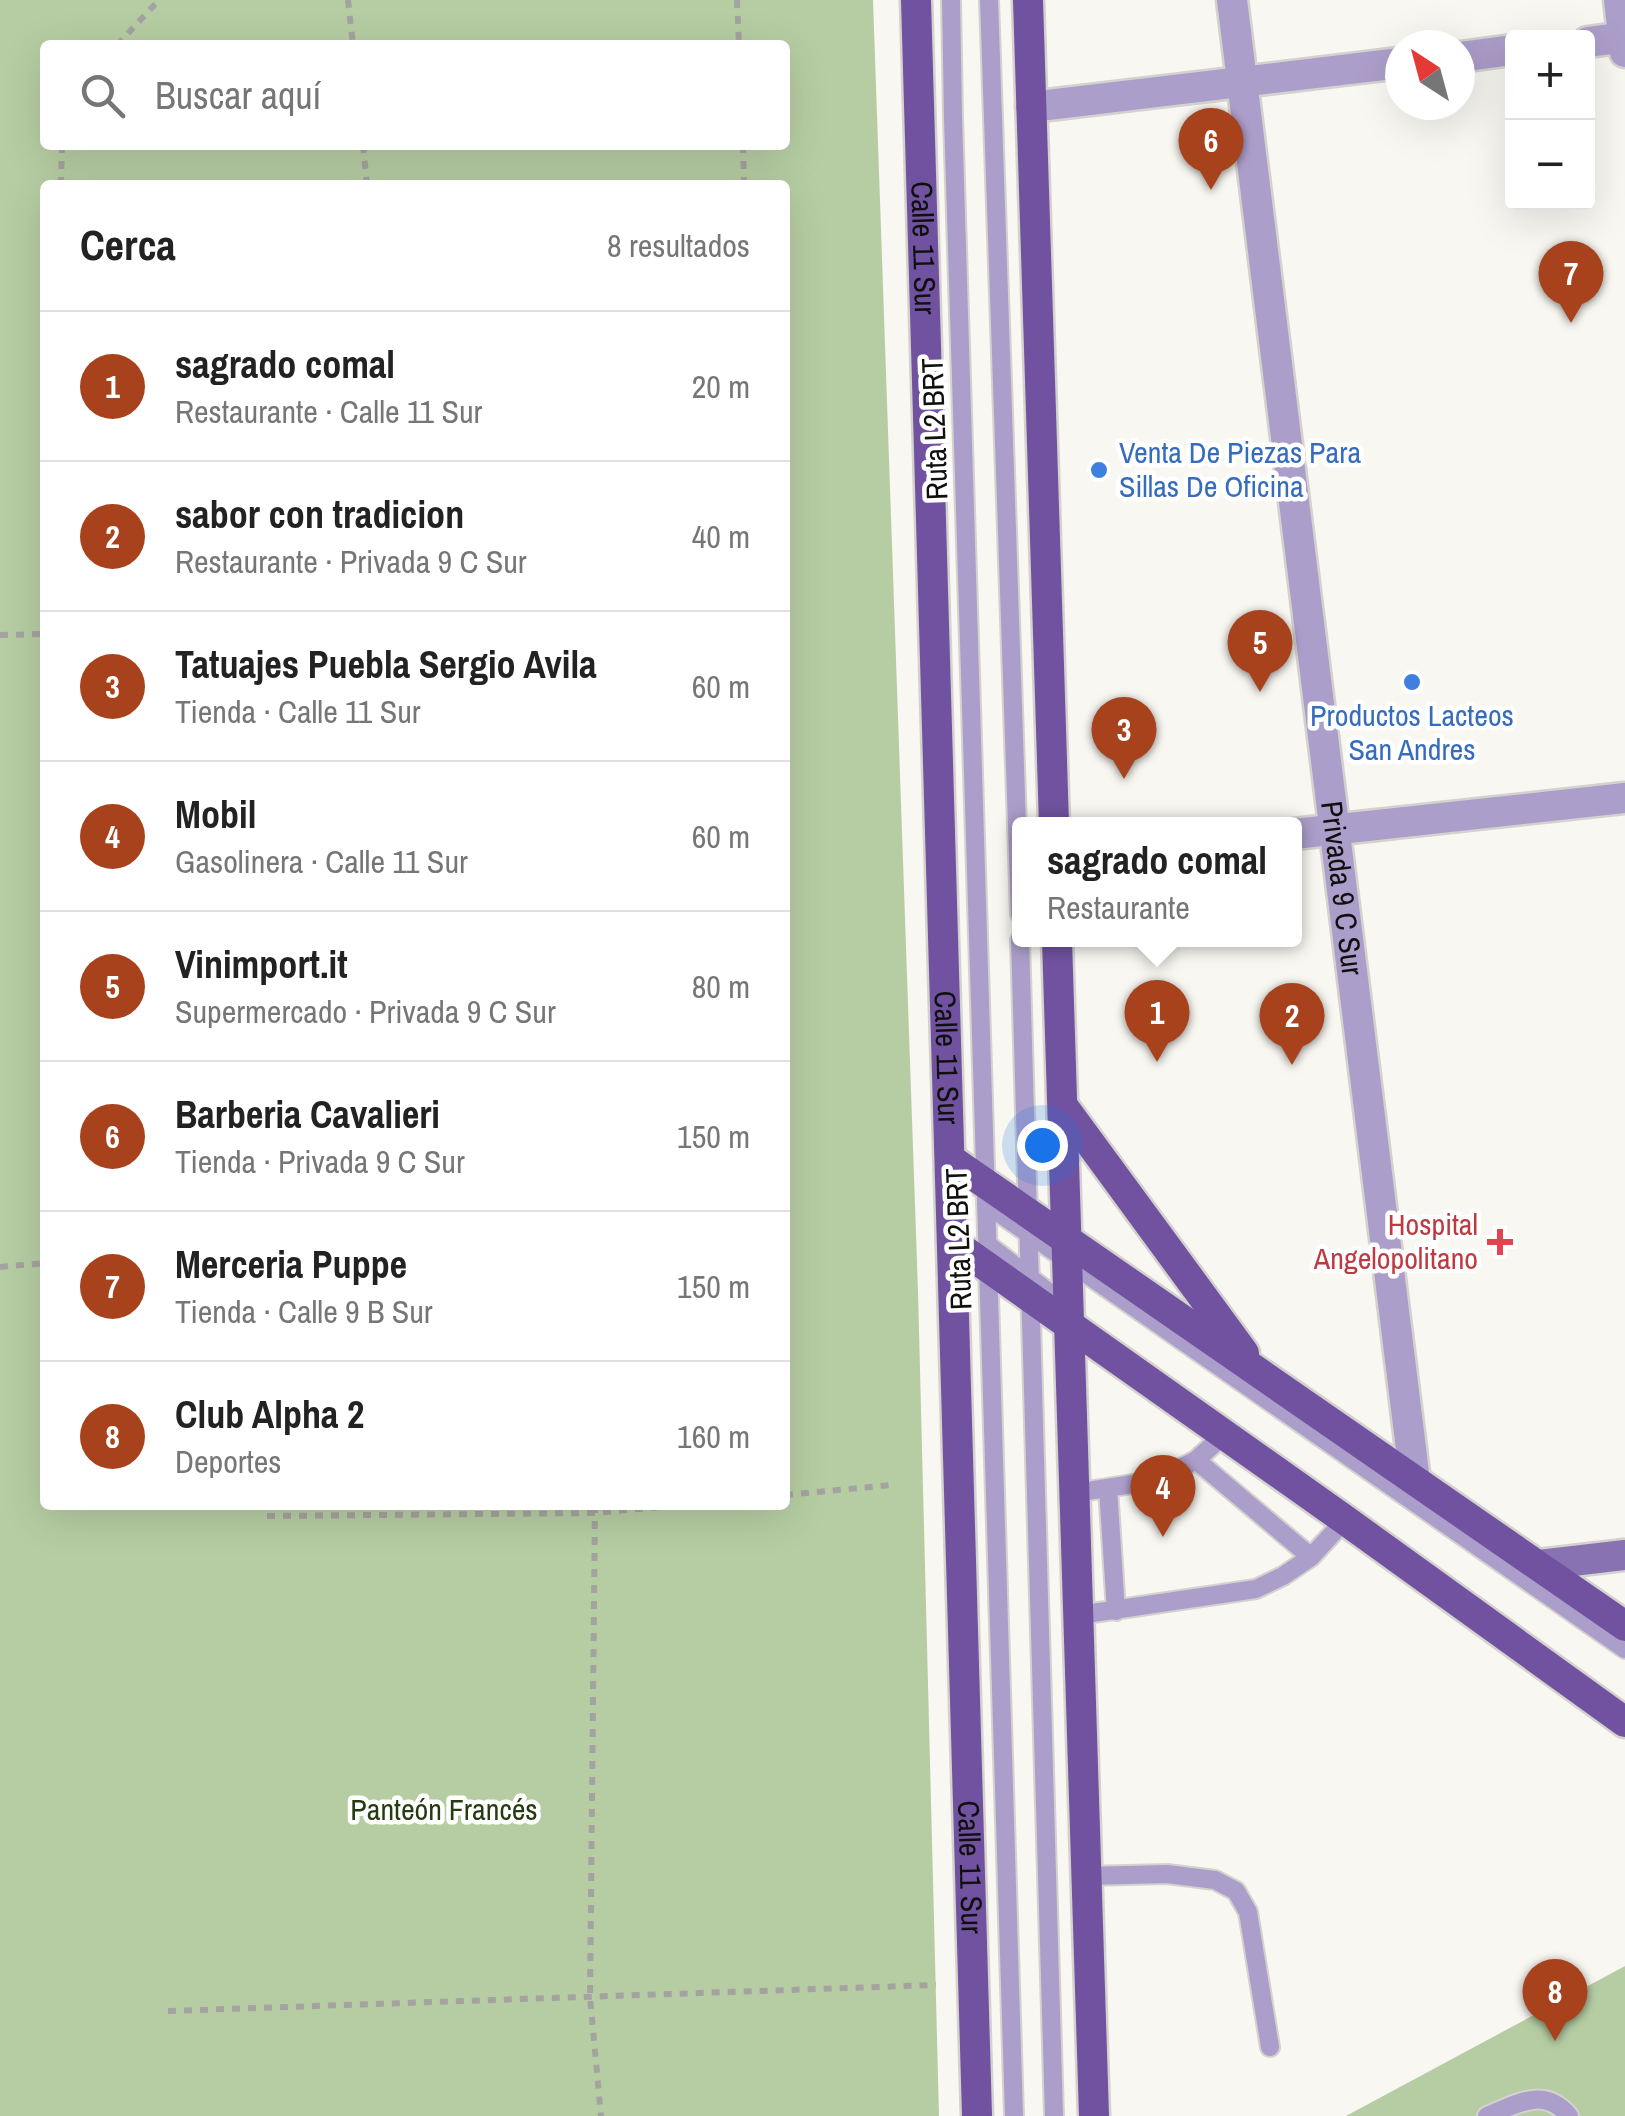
<!DOCTYPE html>
<html lang="es">
<meta charset="utf-8">
<style>
:root{--surface:#fff;--page:#f2f2f2;--text:#222;--muted:#767676;--line:#e0e0e0;--accent:#a8421c}
body{margin:0;font-family:"Archivo Narrow",sans-serif;background:var(--page);color:var(--text)}
.controls{position:absolute;right:30px;top:30px;display:grid;overflow:hidden;border-radius:10px;box-shadow:0 10px 40px #0002}
.controls button{width:90px;height:90px;display:grid;place-items:center;padding:0;border:0;border-bottom:2px solid var(--line);background:var(--surface);color:var(--text);font:50px sans-serif}
.compass{position:absolute;left:1385px;top:30px;width:90px;height:90px;border-radius:50%;background:var(--surface);box-shadow:0 10px 40px #0002;rotate:324deg}
.you{position:absolute;left:1042px;top:1145px;width:35px;height:35px;margin:-25px;border:8px solid #fff;border-radius:50%;background:#1a73e8;box-shadow:0 0 0 15px #1a73e833}
.badge{display:grid;place-items:center;width:65px;height:65px;border-radius:50%;background:var(--accent);color:#fff;font-size:32px;font-weight:700}
.pin{position:absolute;translate:-50% -82px;filter:drop-shadow(0 2px 5px #0008)}
.pin::after{content:'';position:absolute;top:52px;width:35px;height:30px;background:inherit;clip-path:polygon(0 0,100% 0,50% 100%)}
.popup{position:absolute;left:1012px;top:817px;width:290px;height:130px;box-sizing:border-box;display:grid;place-content:center;border-radius:10px;background:var(--surface);filter:drop-shadow(0 2px 8px #0005);font-size:32px;white-space:nowrap;color:var(--muted)}
.popup b{font-size:38px;color:var(--text)}
.popup::after{content:'';position:absolute;left:50%;top:100%;margin-left:-20px;border:20px solid transparent;border-top-color:var(--surface)}
.list{margin:0;padding:0;list-style:none}
h2{display:flex;justify-content:space-between;align-items:center;height:130px;margin:0;padding:0 40px;font-size:42px}
h2 small{font-size:32px;font-weight:400;color:var(--muted)}
.list li{display:grid;grid-template-columns:65px 1fr auto;gap:30px;align-items:center;box-sizing:border-box;height:150px;padding:0 40px;border-top:2px solid var(--line)}
.list b{display:block;font-size:38px;white-space:nowrap}
.list p{margin:0;font-size:32px;white-space:nowrap;color:var(--muted)}
.list em{font-size:32px;font-style:normal;color:var(--muted)}
.icon{flex:none;width:55px;height:55px;fill:none;stroke:currentColor;stroke-width:2;stroke-linecap:round;stroke-linejoin:round}
.map{position:relative;flex:none;width:1625px;height:2116px;overflow:hidden}
.search{position:absolute;background:var(--surface);box-shadow:0 10px 40px #0002;left:40px;top:40px;width:750px;height:110px;display:flex;align-items:center;gap:25px;box-sizing:border-box;padding:0 35px;border-radius:10px;color:var(--muted);font-size:38px}
.panel{position:absolute;background:var(--surface);box-shadow:0 10px 40px #0002;left:40px;top:180px;width:750px;height:1330px;border-radius:10px}
.map>svg:first-child{display:block}
</style>
<div class="map">
<svg width="1625" height="2116" viewBox="0 0 1625 2116">
<rect width="100%" height="100%" fill="#f9f7f2"/>
<path fill="#b6cda3" fill-rule="evenodd" d="M0,0H873L918,1291L939,2116H0ZM45,45H785V145H45ZM785,185V1505H45V185Z
M1625,1966V2116H1346Z"/>
<g fill="none" stroke-linecap="round" stroke-linejoin="round">
<g stroke="#d4d2ce" stroke-width="22">
<path id="service" d="M951,0L953,117L1014,2116
M989,0L1020,914
M1020,940L1054,2116
M986,1204L1625,1649
M987,1244L1065,1305
M1196,1460L1311,1557
M1108,1488L1116,1611
M1075,1493L1158,1480L1196,1460L1224,1435
M1079,1615L1256,1589L1283,1576L1311,1557L1345,1520
M1087,1876L1167,1874L1215,1880L1236,1891L1248,1912L1270,2047
M1487,2116C1517,2104 1544,2086 1569,2116"/>
</g>
<g stroke="#d4d2ce" stroke-width="35">
<g id="minor">
<path id="s1" d="M1232,0L1415,1481"/>
<path d="M1619,0L1625,52"/>
<path d="M1588,42L1625,37"/>
<path d="M1460,57L1512,50"/>
<path d="M1031,107L1400,63"/>
<path d="M1294,834L1625,798"/>
</g>
</g>
<g stroke="#d4d2ce" stroke-width="35">
<path id="secondary" d="M1539,1565L1625,1555"/>
</g>
<g stroke="#d4d2ce" stroke-width="35">
<g id="primary">
<path id="s2" d="M916,0L977,2116"/>
<path d="M1028,0L1054,824"/>
<path d="M1057,940L1094,2116"/>
<path d="M1063,1106L1244,1353"/>
<path d="M950,1159L1625,1626"/>
<path d="M952,1242L1345,1520L1625,1722"/>
</g>
</g>
<path stroke="#a4a39f" stroke-width="6" stroke-dasharray="8 8" stroke-linecap="butt" d="M348,0L353,45
M737,0L739,45
M117,45L159,0
M363,145L367,185
M743,145L744,185
M61,185L62,145
M0,635L45,634
M785,1188V1199
M0,1267L45,1263
M785,1495L892,1485
M595,1505L590,1997L601,2116
M267,1516L595,1513L683,1505
M168,2011L936,1985"/>
<use href="#service" stroke="#ac9eca" stroke-width="18"/>
<use href="#minor" stroke="#ac9eca" stroke-width="30"/>
<use href="#secondary" stroke="#8972b2" stroke-width="30"/>
<use href="#primary" stroke="#7052a0" stroke-width="30"/>
</g>
<g fill="#3f7fe0" stroke="#fff" stroke-width="4">
<circle cx="1099" cy="470" r="10"/>
<circle cx="1412" cy="682" r="10"/>
</g>
<path fill="#e0444e" stroke="#fff" stroke-width="4" d="M1495 1227h10v10h10v10h-10v10h-10v-10h-10v-10h10z"/>
<g text-anchor="middle" stroke-width="9" stroke-linejoin="round" paint-order="stroke">
<g font-size="30" fill="#10100e" stroke="#fff">
<text dy="10" stroke="none"><textPath href="#s2" startOffset="248">Calle 11 Sur</textPath></text>
<text transform="translate(935 429) rotate(-92)" y="10">Ruta L2 BRT</text>
<text dy="10" stroke="none"><textPath href="#s1" startOffset="895">Privada 9 C Sur</textPath></text>
<text dy="10" stroke="none"><textPath href="#s2" startOffset="1058">Calle 11 Sur</textPath></text>
<text transform="translate(959 1239) rotate(-92)" y="10">Ruta L2 BRT</text>
<text dy="10" stroke="none"><textPath href="#s2" startOffset="1868">Calle 11 Sur</textPath></text>
</g>
<g font-size="30" fill="#366cbe" stroke="#fff" text-anchor="start">
<text x="1119" y="463">Venta De Piezas Para<tspan x="1119" dy="34">Sillas De Oficina</tspan></text>
<text x="1412" y="726" text-anchor="middle">Productos Lacteos<tspan x="1412" dy="34">San Andres</tspan></text>
</g>
<g font-size="30" fill="#be3a42" stroke="#fff" text-anchor="end">
<text x="1478" y="1235">Hospital<tspan x="1478" dy="34">Angelopolitano</tspan></text>
</g>
<g font-size="30" fill="#273b12" stroke="#fff">
<text x="444" y="1820">Panteón Francés</text>
</g>
</g>
</svg>
<div class="controls">
<button>+</button>
<button>−</button>
</div>
<svg class="compass" viewBox="-18 -18 36 36"><path d="M0-13l5 13h-10z" fill="#e53935"/><path d="M0 13l5-13h-10z" fill="#767676"/></svg>
<div class="you"></div>
<div class="pin badge" style="left:1157px;top:1062px">1</div>
<div class="popup"><b>sagrado comal</b>Restaurante</div>
<div class="pin badge" style="left:1292px;top:1065px">2</div>
<div class="pin badge" style="left:1124px;top:779px">3</div>
<div class="pin badge" style="left:1163px;top:1537px">4</div>
<div class="pin badge" style="left:1260px;top:692px">5</div>
<div class="pin badge" style="left:1211px;top:190px">6</div>
<div class="pin badge" style="left:1571px;top:323px">7</div>
<div class="pin badge" style="left:1555px;top:2041px">8</div>
<div class="search"><svg class="icon" aria-label="search" viewBox="0 0 24 24"><circle cx="10" cy="10" r="6"/><path d="M15 15l6 6"/></svg>Buscar aquí</div>
<section class="panel">
<h2>Cerca<small>8 resultados</small></h2>
<ul class="list">
<li><span class="badge">1</span><div><b>sagrado comal</b><p>Restaurante · Calle 11 Sur</p></div><em>20 m</em></li>
<li><span class="badge">2</span><div><b>sabor con tradicion</b><p>Restaurante · Privada 9 C Sur</p></div><em>40 m</em></li>
<li><span class="badge">3</span><div><b>Tatuajes Puebla Sergio Avila</b><p>Tienda · Calle 11 Sur</p></div><em>60 m</em></li>
<li><span class="badge">4</span><div><b>Mobil</b><p>Gasolinera · Calle 11 Sur</p></div><em>60 m</em></li>
<li><span class="badge">5</span><div><b>Vinimport.it</b><p>Supermercado · Privada 9 C Sur</p></div><em>80 m</em></li>
<li><span class="badge">6</span><div><b>Barberia Cavalieri</b><p>Tienda · Privada 9 C Sur</p></div><em>150 m</em></li>
<li><span class="badge">7</span><div><b>Merceria Puppe</b><p>Tienda · Calle 9 B Sur</p></div><em>150 m</em></li>
<li><span class="badge">8</span><div><b>Club Alpha 2</b><p>Deportes</p></div><em>160 m</em></li>
</ul>
</section>
</div>
